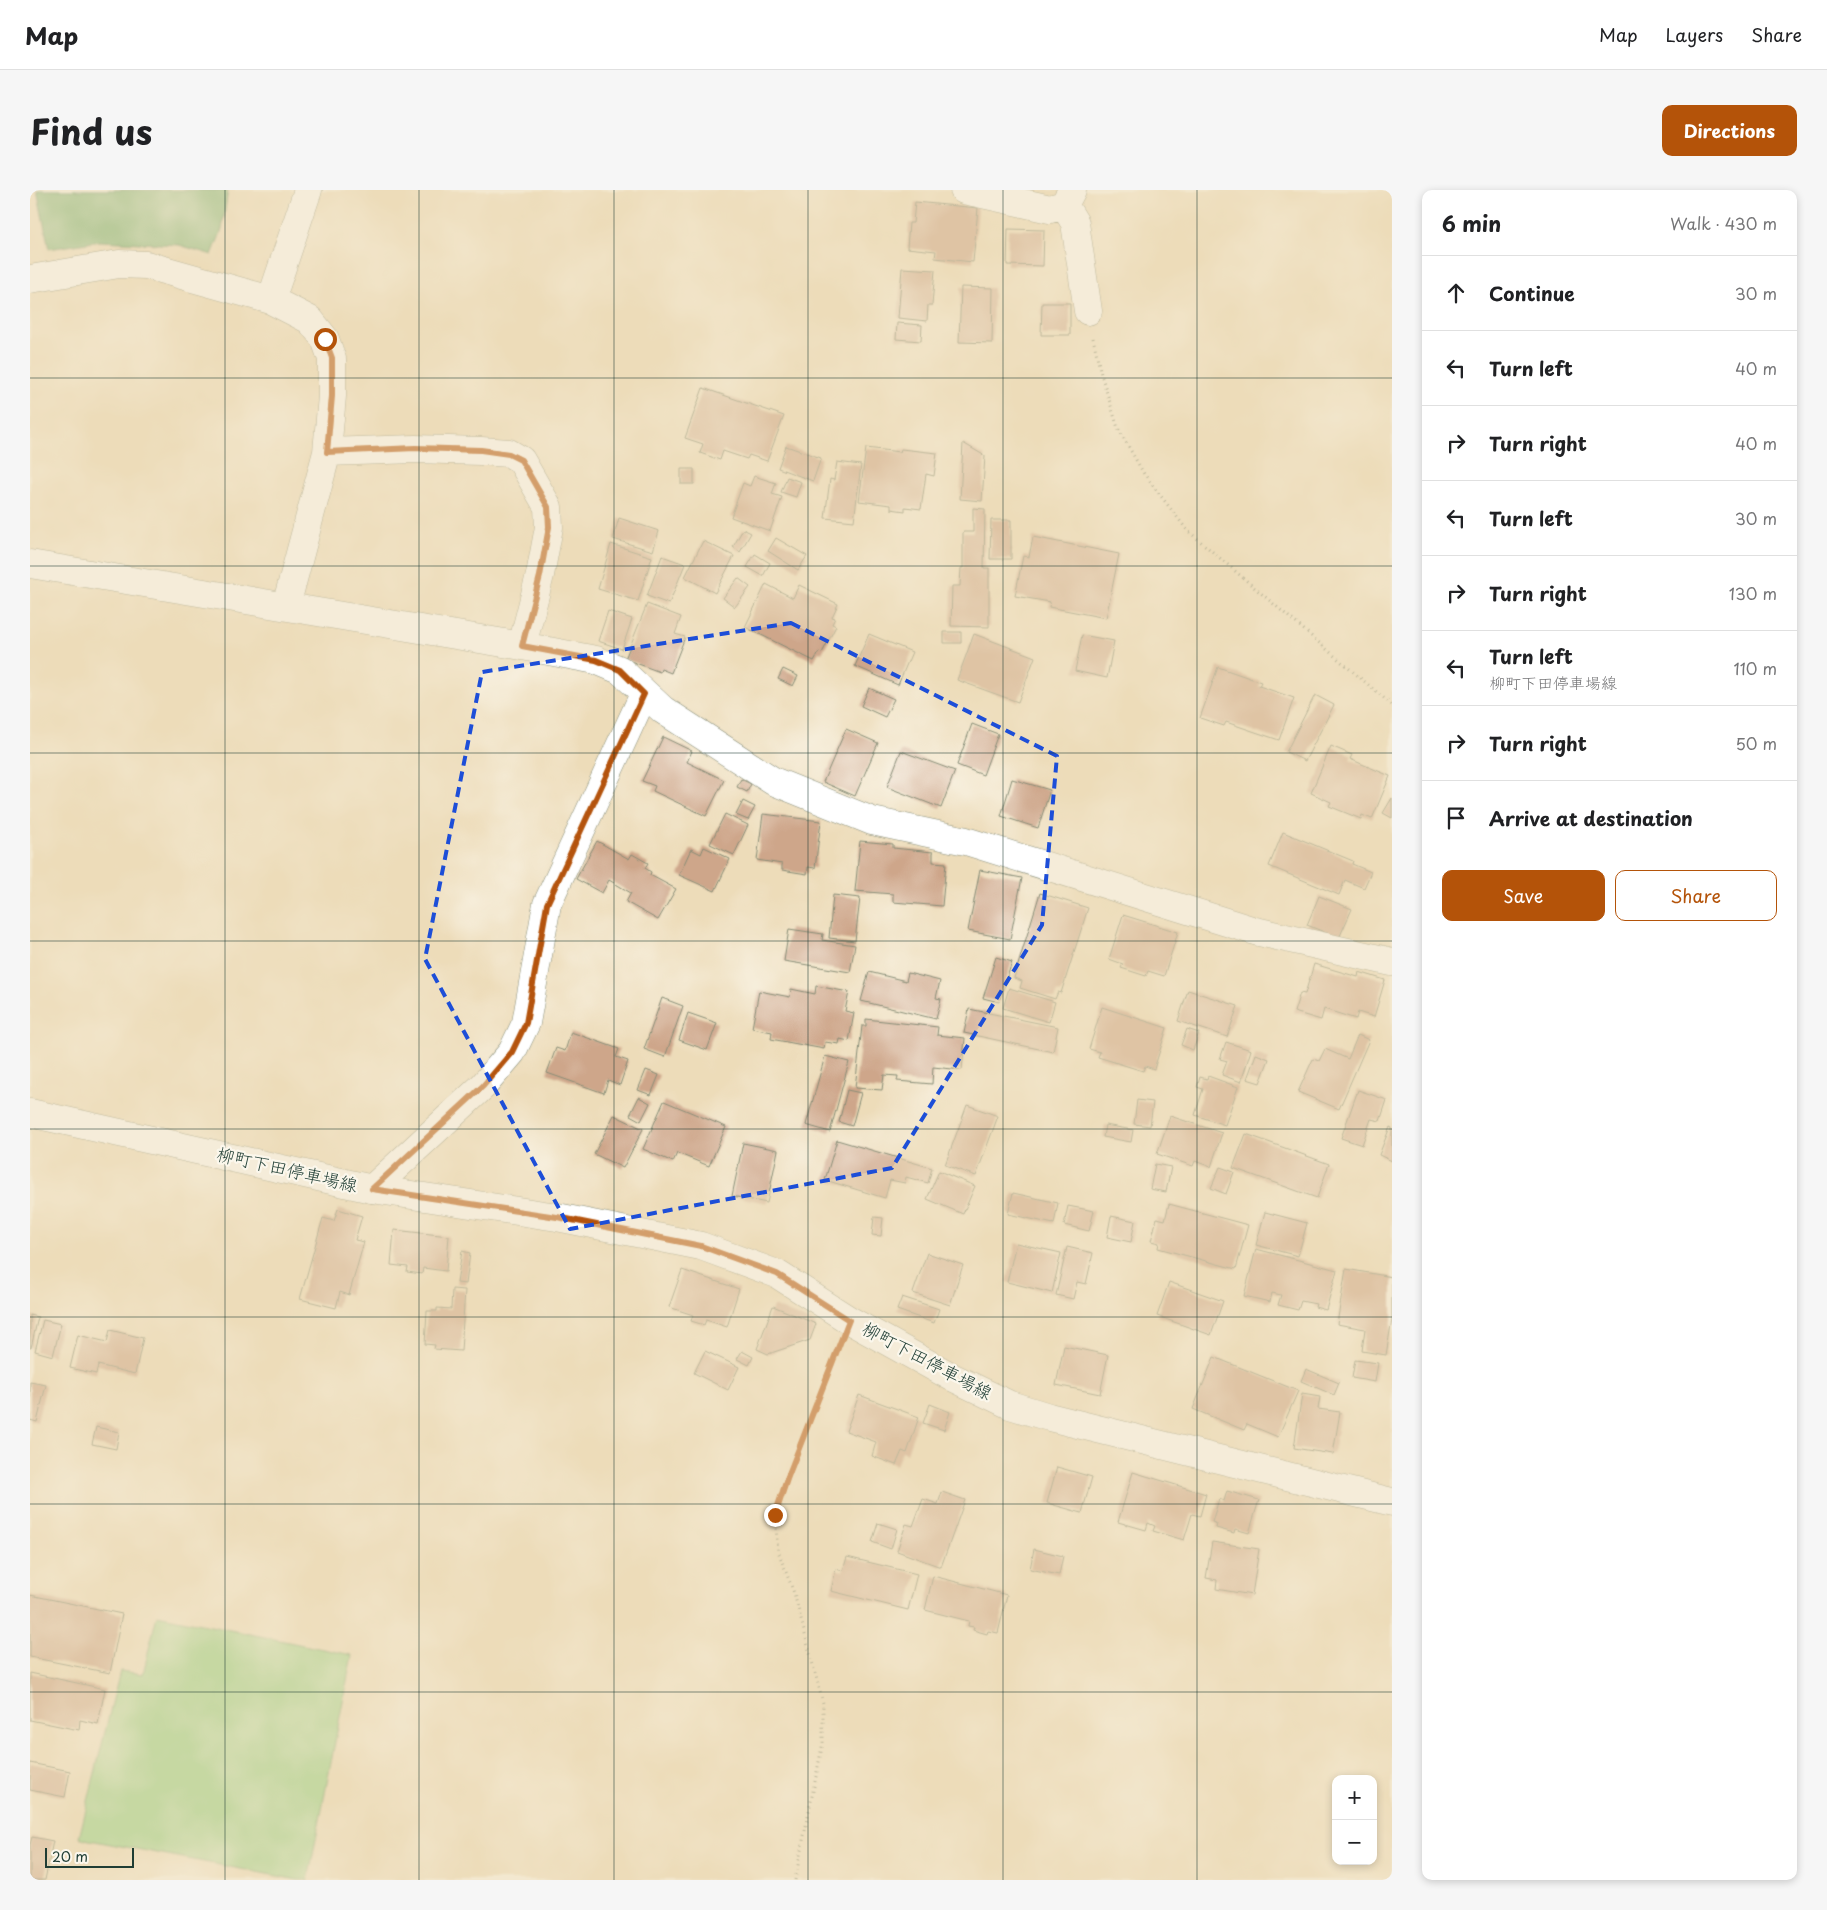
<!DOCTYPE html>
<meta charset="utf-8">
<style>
:root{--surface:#fff;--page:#f6f6f6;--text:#202124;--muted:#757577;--line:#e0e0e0;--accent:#b45309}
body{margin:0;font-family:"Playpen Sans","Klee One",sans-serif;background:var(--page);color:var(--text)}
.controls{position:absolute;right:15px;bottom:15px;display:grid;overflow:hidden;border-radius:10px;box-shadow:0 2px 8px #0003}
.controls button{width:45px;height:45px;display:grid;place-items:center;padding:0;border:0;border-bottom:1px solid var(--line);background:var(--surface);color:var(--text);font:25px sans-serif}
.scale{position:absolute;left:15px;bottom:12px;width:89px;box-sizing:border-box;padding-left:5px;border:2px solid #1f3d34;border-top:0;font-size:14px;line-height:18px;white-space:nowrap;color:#1f3d34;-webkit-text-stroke:4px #fbf7ec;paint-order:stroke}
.stop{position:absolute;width:15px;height:15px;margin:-11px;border:4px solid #b45309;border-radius:50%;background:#fff}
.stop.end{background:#b45309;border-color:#fff;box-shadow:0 1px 5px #0008}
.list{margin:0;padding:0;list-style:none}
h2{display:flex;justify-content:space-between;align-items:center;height:65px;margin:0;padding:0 20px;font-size:21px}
h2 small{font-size:16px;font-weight:400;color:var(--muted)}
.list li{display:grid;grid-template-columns:32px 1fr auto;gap:15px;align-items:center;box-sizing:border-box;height:75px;padding:0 20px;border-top:1px solid var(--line)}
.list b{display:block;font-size:19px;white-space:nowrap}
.list p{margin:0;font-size:16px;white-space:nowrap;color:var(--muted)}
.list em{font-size:16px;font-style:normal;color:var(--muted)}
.actions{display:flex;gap:10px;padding:15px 20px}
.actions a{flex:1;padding:11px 0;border:1px solid var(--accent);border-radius:10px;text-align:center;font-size:18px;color:var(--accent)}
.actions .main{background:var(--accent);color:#fff}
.icon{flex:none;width:28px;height:28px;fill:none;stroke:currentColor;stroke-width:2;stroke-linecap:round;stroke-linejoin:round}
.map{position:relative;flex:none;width:1362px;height:1690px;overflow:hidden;border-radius:10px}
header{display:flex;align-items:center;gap:30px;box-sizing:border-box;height:70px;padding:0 25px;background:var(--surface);border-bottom:1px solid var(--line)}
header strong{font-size:24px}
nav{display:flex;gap:28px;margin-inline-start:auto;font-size:18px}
.intro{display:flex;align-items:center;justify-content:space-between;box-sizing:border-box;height:120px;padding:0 30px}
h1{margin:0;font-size:35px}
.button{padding:12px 22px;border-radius:10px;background:var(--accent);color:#fff;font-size:18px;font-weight:700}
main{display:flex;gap:30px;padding:0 30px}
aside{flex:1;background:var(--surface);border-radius:10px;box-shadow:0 2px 8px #0003}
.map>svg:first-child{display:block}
</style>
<header>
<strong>Map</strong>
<nav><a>Map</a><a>Layers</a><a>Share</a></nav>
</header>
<div class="intro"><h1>Find us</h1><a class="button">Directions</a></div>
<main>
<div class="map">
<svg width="1362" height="1690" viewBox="0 0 1362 1690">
<rect width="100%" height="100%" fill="#fbf7ec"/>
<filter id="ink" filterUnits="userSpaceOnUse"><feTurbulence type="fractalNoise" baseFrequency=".02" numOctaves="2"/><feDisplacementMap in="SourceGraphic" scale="10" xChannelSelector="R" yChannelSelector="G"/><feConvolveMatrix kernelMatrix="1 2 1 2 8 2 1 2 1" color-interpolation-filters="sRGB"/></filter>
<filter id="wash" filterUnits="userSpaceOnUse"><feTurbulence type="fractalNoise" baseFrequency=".0096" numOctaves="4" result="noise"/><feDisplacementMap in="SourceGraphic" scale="20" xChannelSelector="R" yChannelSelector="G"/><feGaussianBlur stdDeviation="1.12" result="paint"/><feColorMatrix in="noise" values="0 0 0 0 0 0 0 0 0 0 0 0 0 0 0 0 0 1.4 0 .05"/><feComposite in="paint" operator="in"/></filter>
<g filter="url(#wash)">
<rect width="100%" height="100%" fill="#eddcb9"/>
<path fill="#97d286" stroke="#5b885d" d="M127,1425L322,1465L278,1690H268L49,1648L90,1481L113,1484Z"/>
<path fill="#79b473" stroke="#4c7854" d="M7,0H198L192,40L182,65L149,55L70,51L19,59Z"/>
<g id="blocks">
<path fill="#cea68a" d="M885,12L948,18L943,72L905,68L906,61L877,58L879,33H883Z
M978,39L1014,40L1013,76L977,75Z
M872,78L905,80L902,115H898L897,131L868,128Z
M931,97L963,98L962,153L929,152Z
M1012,113H1040V145H1011Z
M867,133L892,135L891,151L866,149Z
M673,198L754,226L737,271L719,265L717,269L693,261L690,270L670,263L673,254L655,248Z
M933,253L955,266L952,311L930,309Z
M756,256L791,268L783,291L748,278Z
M836,258L870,262L871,259L907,263L904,286L896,284L891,319L875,317V321L861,319V315L829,311Z
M807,272L831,275L824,331L795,328L800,289L804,290Z
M651,279H664V294H651Z
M724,286L746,293L742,304L752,307L740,341L701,327L713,293L720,296Z
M757,287L771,292L766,307L751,302Z
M943,318L955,319L954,378H959V437L921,436L922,396H930L931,378H933V342H943Z
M589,328L629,341L623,361L583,349Z
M961,330H981V369H960Z
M713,339L721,343L710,362L703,357Z
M1003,347L1089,364L1076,428L1019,417L1020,412L985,406L993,366L999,367Z
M746,348L777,366L768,380L738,361Z
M673,351L704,366L685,403L655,387Z
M581,354L622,367L608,411L568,399Z
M725,364L740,373L733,386L717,377Z
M632,366L655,374L639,414L617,406Z
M708,388L720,397L705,417L693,408Z
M736,394L763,408L769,395L808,414L802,427L805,428L802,434L806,436L792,463L789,462L784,471L715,437Z
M617,414L651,427L645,444L655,447L641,483L631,479L630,482L595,469Z
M578,421L602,429L592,459L568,451Z
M914,442H931V453H914Z
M839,444L882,462L868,495L825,476Z
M944,444L1005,467L988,512L927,490Z
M1052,445L1084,451L1077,488L1045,481Z
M1188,477L1231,492L1229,496L1264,508L1249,550L1196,532L1194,536L1170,528Z
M753,479L768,486L763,496L748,489Z
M839,498L864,509L855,527L831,516Z
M1285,505L1304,515L1275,571L1256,562Z
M942,534L968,544L953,585L927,575Z
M816,539L848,553L825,606L793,592Z
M633,547L662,561L657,572L694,590L676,626L623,601L625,596L612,591Z
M1301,556L1322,565L1320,569L1360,586L1342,629L1332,625L1331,629L1299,616L1301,612L1281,603Z
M871,561L925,581L911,618L857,597Z
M711,589L721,594L717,602L707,597Z
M982,589L1020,600L1008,638L971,626Z
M1362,608V628L1353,623Z
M713,611L725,617L718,630L706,625Z
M695,624L718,635L704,665L680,654Z
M733,624L791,631L785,678L778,677L777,684L752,680V674L727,670Z
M1253,642L1323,671L1322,674L1341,682L1334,698L1315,690L1309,705L1239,676Z
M567,651L599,669L602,664L618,673L615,678L621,682L620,685L646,699L628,730L596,712L601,703L579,690L572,703L546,689Z
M830,651L863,654V658L903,662V672L916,673L912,716L863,712V704L825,701Z
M674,657L700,669L685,701L649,685L661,659L671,664Z
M950,680L992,688L980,749L938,741Z
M1010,703L1058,718L1031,803L1028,802L1025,809L990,798L992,791L984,788Z
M803,705L830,708L825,751L799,748Z
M1289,706L1322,719L1309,748L1277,735Z
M1093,725L1148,742L1134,786L1118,781L1116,786L1091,778L1093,774L1079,769Z
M759,739L793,744L792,750L825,755L820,782L754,771Z
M966,767L982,772L969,812L953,808Z
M1284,774L1328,787L1329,782L1355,790L1344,827L1328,822L1326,829L1294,819L1291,830L1264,822L1270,803L1275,804Z
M839,782L876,791L878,783L910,791L906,808L911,809L906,829L831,811Z
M786,796L819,802L815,821L824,823L819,851L810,849L809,854L795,852L794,859L741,849L742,842L722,838L729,801L760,807L761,799L785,804Z
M979,798L1025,812L1019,832L973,818Z
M1158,800L1208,816L1197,847L1148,831Z
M632,808L653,816L635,867L614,859Z
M1072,817L1137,838L1124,879L1115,876L1113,881L1068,867L1070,862L1059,859Z
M939,819L1028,837L1023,862L934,843Z
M658,823L687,833L677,860L649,850Z
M836,829L908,837L907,845L935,848L932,880L903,877L902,894L867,891L868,886L854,885L852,900L825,898L832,836H836Z
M1157,839L1169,843L1163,860L1151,855Z
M541,842L589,859L586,867L598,871L590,895L578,890L574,903L517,883L526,858L535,861Z
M1328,845L1339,850L1309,919L1268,902L1283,869L1289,871L1295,859L1318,869Z
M1196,852L1221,860L1211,892L1192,885L1197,871L1190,869Z
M1226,864L1239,869L1230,893L1217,889Z
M795,866L819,872L800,942L776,935Z
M616,880L629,885L621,905L608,900Z
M1178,886L1208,897L1195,935L1165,925L1173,899L1167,897L1170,887L1177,889Z
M817,900L831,903L822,936L809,932Z
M1328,900L1357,910L1350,931L1341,929L1332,955L1311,948Z
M609,907L620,913L611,931L600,925Z
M1107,910L1123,912L1120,936L1104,934Z
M634,911L696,937L679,976L647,963L643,972L613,959Z
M937,915L968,926L946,986L915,975Z
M584,925L613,939L593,978L564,964Z
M1140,926L1192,943L1181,977L1165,971L1163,976L1127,964Z
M1075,935L1103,940L1101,952L1073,947Z
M1360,937L1362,938V971L1349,965Z
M1216,944L1299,974L1287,1008L1203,978Z
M807,950L902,978L898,993L876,987L875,993L860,990L855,1008L795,990Z
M713,953L748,960L737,1013L702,1006Z
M1125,974L1141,977L1136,1002L1120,999Z
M1190,977L1204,982L1196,1004L1181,998Z
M909,981L945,996L933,1024L897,1009Z
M983,1003L1028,1013L1024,1034L978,1024Z
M1139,1014L1218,1035L1206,1079L1128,1058L1129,1053L1121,1051L1127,1028L1135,1030Z
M1038,1016L1064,1021L1059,1041L1034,1035Z
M308,1019L332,1026L325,1050L334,1052L319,1105L310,1102L306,1118L270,1109L293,1028L304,1031Z
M1235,1022L1277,1033L1268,1066L1226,1055Z
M1081,1026L1105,1031L1101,1052L1077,1047Z
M844,1027L853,1028L851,1046L842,1045Z
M364,1040L419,1046L416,1081L393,1078L392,1084L377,1082L378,1077L361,1075Z
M986,1053L1031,1063L1022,1103L977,1092Z
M1037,1057L1063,1063L1056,1094L1047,1092L1043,1109L1026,1105Z
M1226,1059L1307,1080L1296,1120L1285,1117L1286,1114L1271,1111L1268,1120L1248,1115L1251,1105L1242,1103L1240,1112L1214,1106Z
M432,1061L440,1063L436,1094L427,1093Z
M897,1063L933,1075L920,1115L883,1103Z
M1316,1079L1362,1087V1129L1356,1165L1332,1161L1335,1139L1307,1134Z
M652,1080L709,1099L697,1137L676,1130L674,1135L661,1131L663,1125L639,1117Z
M1139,1092L1193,1111L1181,1145L1127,1126Z
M422,1099L435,1100L431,1161L404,1159L405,1155L395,1154L397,1121H407V1118L421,1119Z
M872,1107L909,1119L904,1133L867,1120Z
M743,1116L786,1134L780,1150L738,1164L727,1159Z
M0,1125L8,1127L1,1158H0Z
M13,1130L31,1134L23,1166L5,1161Z
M80,1140L113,1148L105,1184L68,1175L66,1184L40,1178L48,1145L77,1152Z
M1034,1156L1078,1165L1070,1204L1026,1195Z
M675,1161L709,1177L698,1200L664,1183Z
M712,1161L723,1167L719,1175L707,1169Z
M1184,1167L1268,1201L1248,1247L1217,1234L1214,1240L1163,1219Z
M1325,1170L1348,1173L1345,1192L1322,1188Z
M1276,1179L1309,1193L1304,1205L1271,1191Z
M0,1192L16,1195L7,1232L0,1230Z
M1272,1204L1290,1207L1288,1219L1310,1222L1303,1264L1264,1258Z
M829,1205L889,1227L877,1263L872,1261L866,1275L842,1266L846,1252L816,1241Z
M900,1214L920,1222L914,1240L893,1233Z
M66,1237L89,1242L86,1259L62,1254Z
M1027,1277L1062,1287L1052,1323L1017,1313Z
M1103,1282L1176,1304L1170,1326L1162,1324L1154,1350L1123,1341L1125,1336L1118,1333L1116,1340L1088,1332Z
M1197,1301L1229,1310L1219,1343L1205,1339L1204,1343L1186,1338L1187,1334L1182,1332L1189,1309L1194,1311Z
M912,1302L935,1310L911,1377L867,1361L876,1334L883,1336L893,1309L908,1314Z
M848,1333L867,1339L861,1359L842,1352Z
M1182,1352L1229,1359L1222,1405L1186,1399L1187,1390L1176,1388Z
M1004,1359L1033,1366L1029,1385L1000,1379Z
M817,1367L887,1384L878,1420L801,1401L806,1379L813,1381Z
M903,1386L977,1405L968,1443L958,1441L957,1444L943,1440L944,1437L938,1436L939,1431L895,1420Z
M0,1405L92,1424L80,1483L0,1467Z
M0,1483L75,1499L68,1534L50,1530L49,1540L0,1530Z
M0,1573L40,1581L35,1607L0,1600Z
M2,1647L23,1651L15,1690H0V1655Z"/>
</g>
</g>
<g filter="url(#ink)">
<use href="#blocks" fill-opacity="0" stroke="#868c76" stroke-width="1"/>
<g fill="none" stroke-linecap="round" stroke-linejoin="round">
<g stroke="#868c76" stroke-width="29">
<path id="minor" d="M934,0L1020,19L1034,15L1042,0
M1034,15L1045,33L1058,121
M0,89L89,74L116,75L241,110L280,130L295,149L302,169V206L297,262L256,416
M241,110L278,0
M297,262L385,259L451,261L479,263L491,270L518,317L519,337L510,385L492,456
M0,374L492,456L566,470L590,480L633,520L743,591L842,631L936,651L1225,741L1362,772
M342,999L453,896L482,862L496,833L517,714L614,504"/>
</g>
<g stroke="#868c76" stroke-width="29">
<path id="major" d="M0,923L342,999L527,1027L671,1056L747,1084L819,1130L922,1187L980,1215L1019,1227L1362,1312"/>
</g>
<path stroke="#868c76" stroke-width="3" stroke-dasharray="1 4" stroke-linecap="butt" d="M1063,148L1071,184L1088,238L1114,284L1157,340L1362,515
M765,1690L793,1552V1513L764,1403L748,1361L745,1325L757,1289L809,1156"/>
<use href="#minor" stroke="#fff" stroke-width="28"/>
<use href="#major" stroke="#fff" stroke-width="28"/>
</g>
</g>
<g fill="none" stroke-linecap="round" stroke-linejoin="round" filter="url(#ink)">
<path stroke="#b45309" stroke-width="6" d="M295,149L302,168V206L297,262L385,258L451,260L479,264L491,270L518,317L519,337L510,386L492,456L566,470L590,480L614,504L517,714L496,833L482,862L453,896L342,999L527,1027L671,1056L747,1084L819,1130L757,1289L745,1325"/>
</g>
<path d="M0 0H1362V1690H0ZM761,433L1027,566L1012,735L862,978L540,1039L395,769L452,482Z" fill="#eddcb9" fill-opacity=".55" fill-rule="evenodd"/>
<path fill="none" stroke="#1d4ed8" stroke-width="4" stroke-dasharray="10 6" stroke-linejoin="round" d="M761,433L1027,566L1012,735L862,978L540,1039L395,769L452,482Z"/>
<path fill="none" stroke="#1f3d34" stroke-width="1" stroke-opacity="0.55" d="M195,0V1690M389,0V1690M584,0V1690M778,0V1690M973,0V1690M1167,0V1690M0,188H1362M0,376H1362M0,563H1362M0,751H1362M0,939H1362M0,1127H1362M0,1314H1362M0,1502H1362"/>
<g text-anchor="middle" stroke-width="4.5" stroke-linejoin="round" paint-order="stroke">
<g font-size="18" fill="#1f3d34" stroke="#fbf7ec">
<text transform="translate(257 980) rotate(13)" y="6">柳町下田停車場線</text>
<text transform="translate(897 1171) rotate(28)" y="6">柳町下田停車場線</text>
</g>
</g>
</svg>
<div class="controls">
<button>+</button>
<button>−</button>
</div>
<div class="scale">20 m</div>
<div class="stop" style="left:295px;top:149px"></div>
<div class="stop end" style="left:745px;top:1325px"></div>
</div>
<aside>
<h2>6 min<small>Walk · 430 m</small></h2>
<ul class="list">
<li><svg class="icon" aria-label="ahead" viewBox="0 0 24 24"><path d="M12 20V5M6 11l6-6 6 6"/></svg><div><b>Continue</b></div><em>30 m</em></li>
<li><svg class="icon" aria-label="left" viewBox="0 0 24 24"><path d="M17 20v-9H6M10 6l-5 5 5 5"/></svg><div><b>Turn left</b></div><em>40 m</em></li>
<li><svg class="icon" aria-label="right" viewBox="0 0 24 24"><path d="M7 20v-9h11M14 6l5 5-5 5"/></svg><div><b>Turn right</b></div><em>40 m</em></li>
<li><svg class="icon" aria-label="left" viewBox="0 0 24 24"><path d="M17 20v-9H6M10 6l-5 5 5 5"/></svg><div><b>Turn left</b></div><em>30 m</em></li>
<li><svg class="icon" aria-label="right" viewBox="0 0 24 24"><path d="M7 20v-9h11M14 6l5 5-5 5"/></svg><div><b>Turn right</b></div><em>130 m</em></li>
<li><svg class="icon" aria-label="left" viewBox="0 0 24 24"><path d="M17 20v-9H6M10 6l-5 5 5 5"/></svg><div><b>Turn left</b><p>柳町下田停車場線</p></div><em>110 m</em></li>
<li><svg class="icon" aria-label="right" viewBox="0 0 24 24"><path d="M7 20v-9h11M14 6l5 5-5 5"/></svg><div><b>Turn right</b></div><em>50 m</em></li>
<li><svg class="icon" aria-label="arrive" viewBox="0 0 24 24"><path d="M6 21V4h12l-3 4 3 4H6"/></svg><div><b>Arrive at destination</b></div></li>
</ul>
<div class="actions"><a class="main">Save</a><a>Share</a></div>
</aside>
</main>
